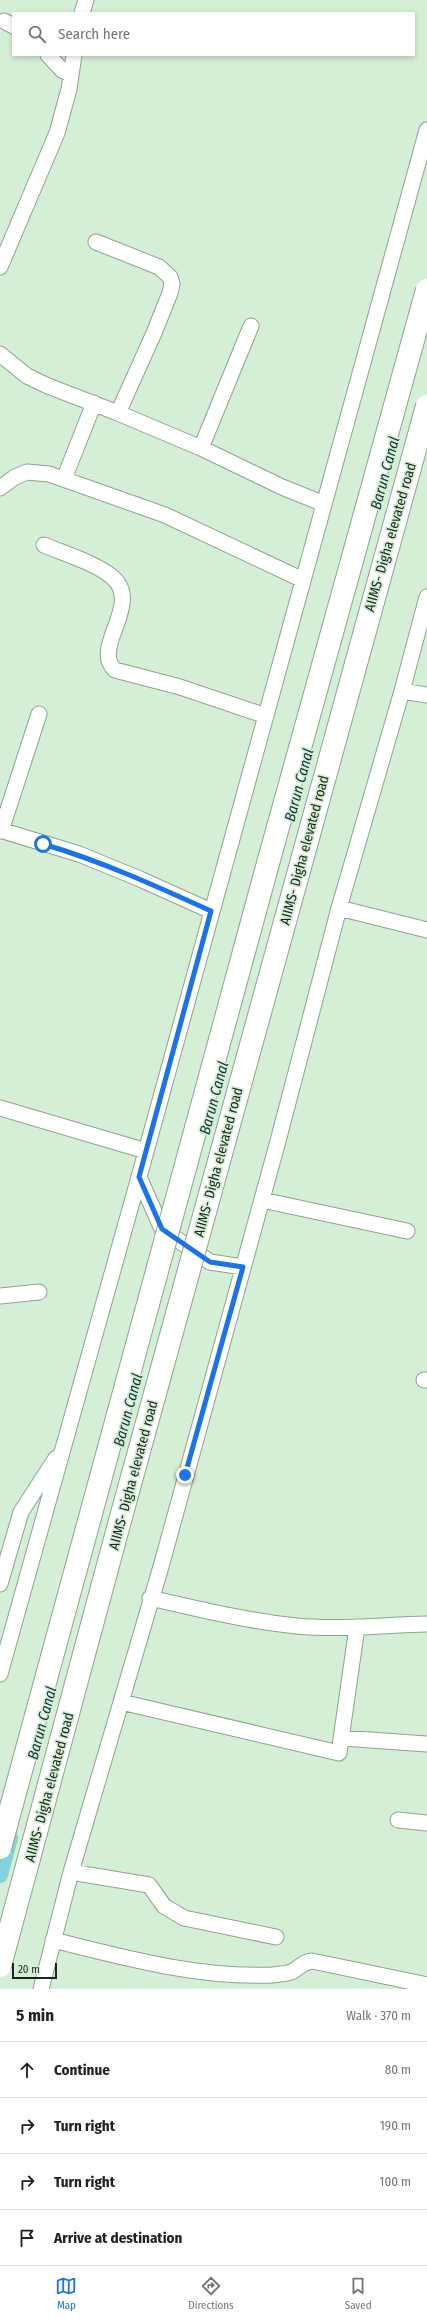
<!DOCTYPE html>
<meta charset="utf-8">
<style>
:root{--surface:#fff;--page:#f6f6f6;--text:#202124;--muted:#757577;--line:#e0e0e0;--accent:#1a73e8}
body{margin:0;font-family:"Fira Sans Condensed",sans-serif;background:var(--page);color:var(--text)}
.scale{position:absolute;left:12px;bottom:10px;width:45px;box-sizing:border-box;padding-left:4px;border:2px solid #1d261d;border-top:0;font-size:11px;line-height:14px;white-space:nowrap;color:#1d261d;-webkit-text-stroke:3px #d5eed6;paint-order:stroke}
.stop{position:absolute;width:12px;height:12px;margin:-9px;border:3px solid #1a73e8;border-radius:50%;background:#fff}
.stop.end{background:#1a73e8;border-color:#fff;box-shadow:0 1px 4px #0008}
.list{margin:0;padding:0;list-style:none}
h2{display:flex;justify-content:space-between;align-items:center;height:52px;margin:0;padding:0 16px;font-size:17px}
h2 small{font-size:13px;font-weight:400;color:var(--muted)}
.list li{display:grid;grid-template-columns:26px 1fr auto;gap:12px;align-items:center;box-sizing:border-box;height:56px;padding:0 16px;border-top:1px solid var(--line)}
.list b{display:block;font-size:15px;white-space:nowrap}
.list em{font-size:13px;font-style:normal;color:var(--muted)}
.icon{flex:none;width:22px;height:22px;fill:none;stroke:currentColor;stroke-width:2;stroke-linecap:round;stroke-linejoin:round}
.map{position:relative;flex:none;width:427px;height:1989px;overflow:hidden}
.search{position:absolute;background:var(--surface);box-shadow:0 2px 6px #0003;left:12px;right:12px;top:12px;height:44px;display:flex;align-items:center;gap:10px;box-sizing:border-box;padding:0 14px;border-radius:0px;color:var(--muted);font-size:15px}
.sheet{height:276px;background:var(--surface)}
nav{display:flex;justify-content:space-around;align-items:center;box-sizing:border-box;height:56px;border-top:1px solid var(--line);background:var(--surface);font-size:11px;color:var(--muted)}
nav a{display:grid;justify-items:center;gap:2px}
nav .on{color:var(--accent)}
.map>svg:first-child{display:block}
</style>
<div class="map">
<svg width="427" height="1989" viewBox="0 0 427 1989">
<rect width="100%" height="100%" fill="#d5eed6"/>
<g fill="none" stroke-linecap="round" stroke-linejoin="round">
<path stroke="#83d1da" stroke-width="16" d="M0,1875L10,1838"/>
<g stroke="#8da58e" stroke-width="17">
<path id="minor" d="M82,13L86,0
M4,21L13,26
M48,55L62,70L71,75
M96,242L159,267L170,277L172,284L170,293L154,333L118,413
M0,267L57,133L69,89L74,55
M0,354L27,376L48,386L118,413L201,448L282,487L324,504
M201,448L251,326
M64,479L94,403
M0,488L15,477L27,472L49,474L165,515L303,580
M44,545C65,554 93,562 111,576C145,603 90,647 115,670L180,687L266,716
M402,691L427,695
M0,830L79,854L140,879L211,911
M1,831L39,714
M339,908L427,930
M0,1108L146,1151
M139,1177L162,1229L210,1262L243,1267
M262,1200L407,1231
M0,1296L39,1292
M424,1380H427
M0,1584L21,1512L56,1458
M150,1598C198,1609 247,1621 296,1626C340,1630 384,1625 427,1624
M0,1674L139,1177L427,130
M121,1702L339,1753L357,1627
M342,1738L427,1744
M398,1820L427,1823
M71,1872L149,1885L164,1906L184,1918L276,1937
M53,1940C125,1958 198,1978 273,1975C279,1974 288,1974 293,1971C300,1967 303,1962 312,1961L427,1985
M41,1989L71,1872L162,1563L278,1141L339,908L402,691L427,597"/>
</g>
<use href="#minor" stroke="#fff" stroke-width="15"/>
<g stroke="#8da58e" stroke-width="24" stroke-linecap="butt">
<path id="highway-bridge" d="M0,1848L267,867L427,290
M0,1966L121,1517L427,406"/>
</g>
<use href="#highway-bridge" stroke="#fff" stroke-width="22"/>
</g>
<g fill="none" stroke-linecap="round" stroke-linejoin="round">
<path stroke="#1a73e8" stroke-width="5" d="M43,844C101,861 156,886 211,911L139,1177L162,1229L210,1262L243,1267L185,1475"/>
</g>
<g text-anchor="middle" stroke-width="3.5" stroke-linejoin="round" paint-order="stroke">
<g font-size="14" fill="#1d261d" stroke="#d5eed6">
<text transform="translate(390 537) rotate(-74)" y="5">AIIMS- Digha elevated road</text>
<text transform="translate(304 850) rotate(-75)" y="5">AIIMS- Digha elevated road</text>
<text transform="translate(218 1162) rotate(-75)" y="5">AIIMS- Digha elevated road</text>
<text transform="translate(133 1475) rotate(-75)" y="5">AIIMS- Digha elevated road</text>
<text transform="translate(49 1787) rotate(-75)" y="5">AIIMS- Digha elevated road</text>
</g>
<g font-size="15" font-style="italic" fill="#11373b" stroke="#d5eed6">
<text transform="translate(385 473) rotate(-75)" y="5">Barun Canal</text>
<text transform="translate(299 785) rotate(-75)" y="5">Barun Canal</text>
<text transform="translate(214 1098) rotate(-75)" y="5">Barun Canal</text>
<text transform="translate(128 1410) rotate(-75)" y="5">Barun Canal</text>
<text transform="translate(42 1723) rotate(-75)" y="5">Barun Canal</text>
</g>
</g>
</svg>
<div class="scale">20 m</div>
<div class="stop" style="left:43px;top:844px"></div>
<div class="stop end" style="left:185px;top:1475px"></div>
<div class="search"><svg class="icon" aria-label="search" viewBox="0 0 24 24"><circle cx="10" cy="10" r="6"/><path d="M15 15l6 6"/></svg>Search here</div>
</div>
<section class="sheet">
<h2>5 min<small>Walk · 370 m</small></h2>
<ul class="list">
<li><svg class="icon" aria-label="ahead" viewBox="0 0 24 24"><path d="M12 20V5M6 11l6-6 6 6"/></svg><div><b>Continue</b></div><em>80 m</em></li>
<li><svg class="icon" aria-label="right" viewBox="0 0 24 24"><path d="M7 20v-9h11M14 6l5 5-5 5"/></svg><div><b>Turn right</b></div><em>190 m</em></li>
<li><svg class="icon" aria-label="right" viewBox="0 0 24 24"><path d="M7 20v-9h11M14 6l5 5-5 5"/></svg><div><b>Turn right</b></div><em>100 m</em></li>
<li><svg class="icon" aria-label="arrive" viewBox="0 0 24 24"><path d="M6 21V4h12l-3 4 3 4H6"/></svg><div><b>Arrive at destination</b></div></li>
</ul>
</section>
<nav>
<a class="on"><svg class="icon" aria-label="map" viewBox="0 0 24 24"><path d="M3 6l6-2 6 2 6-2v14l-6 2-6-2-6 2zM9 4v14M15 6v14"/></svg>Map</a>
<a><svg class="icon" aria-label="directions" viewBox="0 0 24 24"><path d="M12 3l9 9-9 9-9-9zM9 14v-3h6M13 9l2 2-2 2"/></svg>Directions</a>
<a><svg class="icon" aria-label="saved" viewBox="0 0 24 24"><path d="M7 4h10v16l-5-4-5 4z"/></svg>Saved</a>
</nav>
